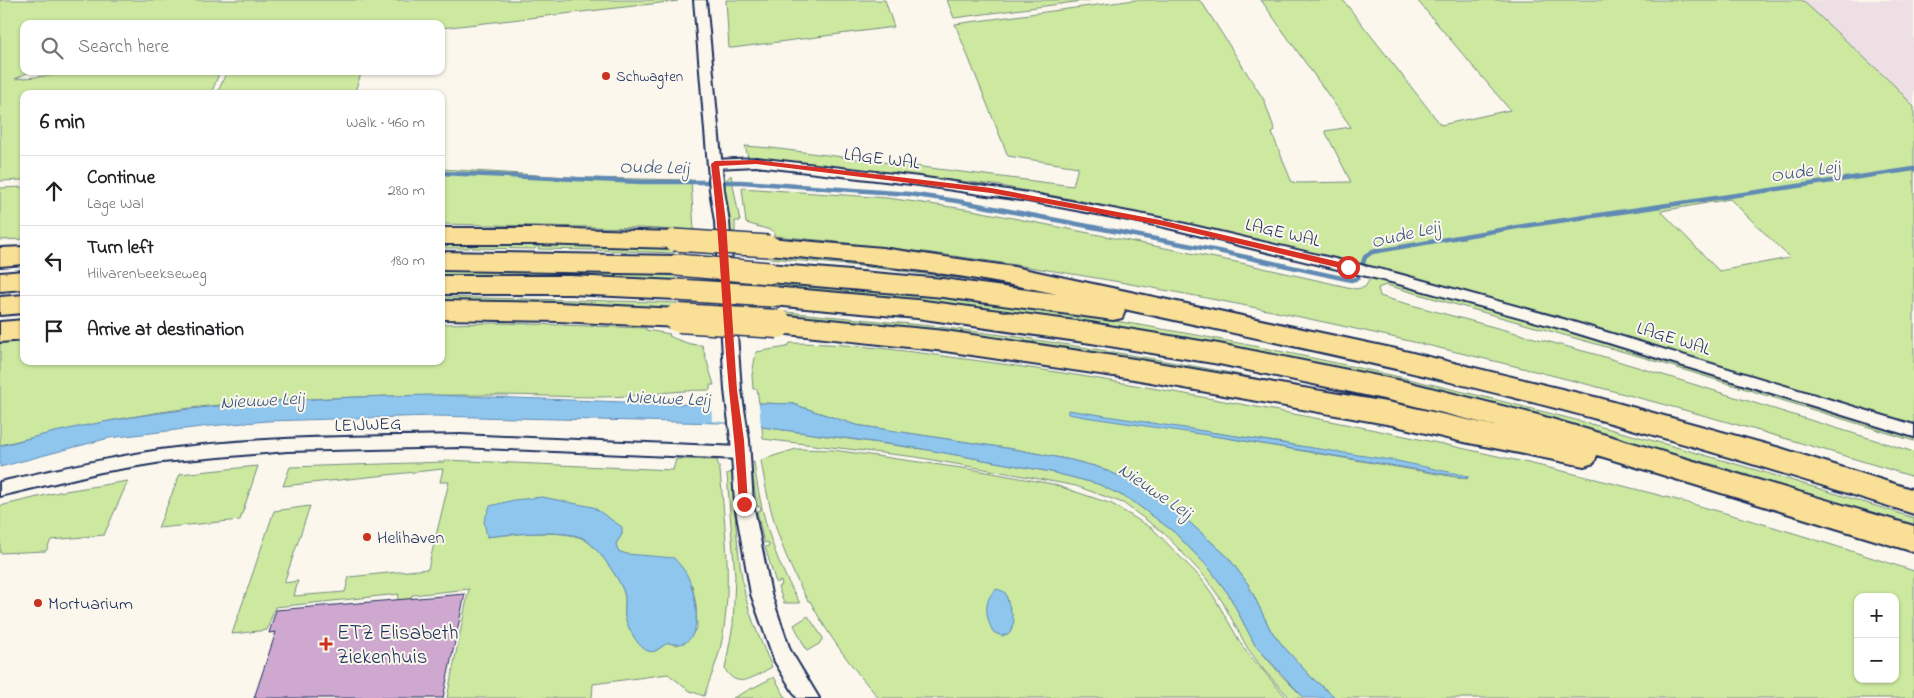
<!DOCTYPE html>
<meta charset="utf-8">
<style>
:root{--surface:#fff;--page:#f6f6f6;--text:#202124;--muted:#757577;--line:#e0e0e0}
body{margin:0;font-family:"Indie Flower",sans-serif;background:var(--page);color:var(--text)}
.controls{position:absolute;right:15px;bottom:15px;display:grid;overflow:hidden;border-radius:10px;box-shadow:0 1px 4px #0004}
.controls button{width:45px;height:45px;display:grid;place-items:center;padding:0;border:0;border-bottom:1px solid var(--line);background:var(--surface);color:var(--text);font:25px sans-serif}
.stop{position:absolute;width:15px;height:15px;margin:-11px;border:4px solid #d93025;border-radius:50%;background:#fff}
.stop.end{background:#d93025;border-color:#fff;box-shadow:0 1px 5px #0008}
.list{margin:0;padding:0;list-style:none}
h2{display:flex;justify-content:space-between;align-items:center;height:65px;margin:0;padding:0 20px;font-size:21px}
h2 small{font-size:16px;font-weight:400;color:var(--muted)}
.list li{display:grid;grid-template-columns:32px 1fr auto;gap:15px;align-items:center;box-sizing:border-box;height:70px;padding:0 20px;border-top:1px solid var(--line)}
.list b{display:block;font-size:19px;white-space:nowrap}
.list p{margin:0;font-size:16px;white-space:nowrap;color:var(--muted)}
.list em{font-size:16px;font-style:normal;color:var(--muted)}
.icon{flex:none;width:28px;height:28px;fill:none;stroke:currentColor;stroke-width:2;stroke-linecap:round;stroke-linejoin:round}
.map{position:relative;flex:none;width:1914px;height:698px;overflow:hidden}
.search{position:absolute;background:var(--surface);box-shadow:0 1px 4px #0004;left:20px;top:20px;width:425px;height:55px;display:flex;align-items:center;gap:12px;box-sizing:border-box;padding:0 18px;border-radius:10px;color:var(--muted);font-size:19px}
.panel{position:absolute;background:var(--surface);box-shadow:0 1px 4px #0004;left:20px;top:90px;width:425px;height:275px;border-radius:10px}
.map>svg:first-child{display:block}
</style>
<div class="map">
<svg width="1914" height="698" viewBox="0 0 1914 698">
<rect width="100%" height="100%" fill="#fbf7ec"/>
<filter id="ink" filterUnits="userSpaceOnUse"><feTurbulence type="fractalNoise" baseFrequency=".02" numOctaves="2"/><feDisplacementMap in="SourceGraphic" scale="10" xChannelSelector="R" yChannelSelector="G"/><feConvolveMatrix kernelMatrix="1 2 1 2 8 2 1 2 1" color-interpolation-filters="sRGB"/></filter>
<g filter="url(#ink)">
<path fill="#eedfe4" d="M1802,0H1914V107L1896,87Z"/>
<path fill="#cde99f" stroke="#748c7e" fill-rule="evenodd" d="M0,0H678V1L441,28V24H24V71H31L15,79L96,71H220L211,94H24V180L0,181Z
M726,0H885L894,27L732,48H729Z
M947,0H1090L954,18Z
M1135,0H1199L1203,4L1264,100L1275,131L1272,133L1290,178L1292,182L1298,183L1351,182L1325,131L1351,127L1261,0H1343L1441,125L1510,110L1417,0H1802L1896,87L1914,107V426L1587,327L1281,246L1087,202L995,185L748,157L745,146L771,148L1073,186L1078,167L1008,156L955,24ZM1730,199L1789,257V258L1719,271L1661,211Z
M227,71H362L354,94H217Z
M441,169L586,178L691,180L694,231L641,228L441,224Z
M731,175L740,221H735V232H728L723,183Z
M24,187V239L0,240V188Z
M742,188L887,198L972,210L1241,263L1356,289L1365,287L1370,279L1360,275L1361,274L1568,330L1914,436V441L1642,357L1386,285L1378,288L1380,296L1393,300L1598,355L1914,452V477C1701,411 1485,355 1267,310C1104,277 940,250 774,236V231L746,223Z
M441,243L544,244L674,248V253L594,250L596,247H593L592,250L538,249L539,246H537L535,249L472,248V245L469,248H441Z
M769,254L868,263L979,278L974,280L859,266L770,258Z
M482,270L607,272L675,276L676,280L441,277V271Z
M773,282C900,292 1026,305 1151,327C1410,372 1664,439 1914,518V526L1715,465L1543,418L773,287Z
M441,297L655,302L677,303V309L568,304L441,303Z
M776,311L931,326L1033,339L1034,343L1036,340C1144,356 1252,376 1359,399L778,316Z
M503,323L646,328V330L670,334L669,336C678,340 692,346 702,345L714,385H710V390C674,390 637,397 601,397C566,397 530,395 495,395C399,395 303,397 208,406C138,413 69,429 0,445V343L24,341V361H441V324Z
M790,343C846,343 902,350 957,358C1029,367 1102,379 1174,392C1371,427 1567,467 1760,523C1812,538 1863,555 1914,571V698H1336L1312,678L1283,646L1270,629L1248,584L1228,557L1187,520L1131,481L1098,467L1071,460L1019,450L856,425L793,404L759,403L757,389H753L752,375L756,352L787,347ZM1068,411L1283,443L1468,478L1467,479ZM1858,597H1895V679H1858Z
M762,427L929,450L1051,472L1098,484L1131,500L1174,532L1209,568L1229,595L1255,645L1282,676L1304,698H1290L1263,669L1248,649L1222,601L1205,577L1164,533L1123,503L1076,486L1018,475L916,457L763,439Z
M796,449L833,450L976,470L1052,484L1112,504L1153,529L1200,577L1213,595L1244,649L1287,698H879C852,668 828,635 810,601H808C782,554 769,513 761,460Z
M676,459L717,460L720,471C725,528 733,588 721,645C717,662 710,679 704,696L690,691L668,674L593,684L592,698H447L469,589L412,595L398,650L383,652L399,594L275,607L267,630L232,634L274,511L310,506L284,583L298,581L294,596L345,592L349,577L428,569L449,482H440L443,469L283,486L290,467L444,462L445,460L673,470ZM593,507L622,534L616,544L618,551L692,585L696,605L697,628L686,641L676,645L668,642C664,645 659,649 655,651C642,655 629,630 626,620C623,612 627,601 624,593C620,579 597,545 583,539C564,529 509,534 487,537Z
M754,462C760,512 774,560 800,603H784L778,587L782,585L781,581L776,583L765,547L769,546L768,542L764,543L757,511L761,510L760,506L757,507L751,463Z
M258,466L240,520L158,528L180,474Z
M732,472C735,513 737,554 745,595C751,620 762,644 772,667C755,676 737,691 725,669L733,625L735,576L727,474Z
M128,481L104,535L51,540L46,551L0,553V506L59,492Z
M808,616L823,638L819,644L807,651L794,625Z
M774,677L786,698H733Z"/>
<path fill="#8fc6ed" stroke="#618ab4" d="M435,395L759,407V403L793,404L856,425L1019,450L1071,460L1098,467L1136,483L1187,520L1228,557L1248,584L1270,629L1283,646L1312,678L1336,698H1304L1255,645L1229,595L1209,568L1174,532L1131,500L1098,484L1051,472L917,448L762,427L761,424L434,416L267,421L210,426L109,438L0,467V446C145,405 286,398 435,395Z
M1068,410L1397,461L1468,476V478L1227,438L1085,417L1068,414Z
M542,497L593,507L622,527V534L616,544L618,551L627,554L674,558C679,564 685,570 688,577C697,597 707,653 668,643C664,645 659,649 655,651C642,656 629,630 626,620C623,612 627,601 624,593C620,579 596,545 583,538C563,529 509,534 487,537L484,521L490,506L514,500Z
M997,589L1005,592L1014,621L1010,633L1002,636L993,632C986,618 982,599 997,589Z"/>
<path fill="#fbf7ec" d="M711,402L759,404L761,426L712,421Z"/>
<g fill="none" stroke-linecap="round" stroke-linejoin="round">
<path stroke="#618ab4" stroke-width="4.5" d="M441,173L642,182H741L909,194L957,201L1218,251L1351,280L1358,278L1365,257L1372,252L1517,227L1914,169"/>
</g>
<path fill="#cfa8d0" stroke="#1b2f5e" d="M465,594L443,698H254L276,632L269,633L276,610Z"/>
<g fill="none" stroke-linecap="round" stroke-linejoin="round">
<g stroke="#1b2f5e" stroke-width="4">
<path id="minor" d="M756,158L919,177L1028,193L1160,218L1395,273L1563,319L1914,425V437L1563,329L1395,283L1160,226L1028,201L919,185L756,166L715,168L709,164L715,160Z
M460,435L740,447L745,449L747,453L745,457L740,459L460,447L287,451L162,462L101,472L0,496V482C53,470 106,458 160,450C259,436 360,437 460,435Z"/>
</g>
<g stroke="#1b2f5e" stroke-width="4">
<path id="tertiary" d="M694,0H706L724,190L729,222L741,390L749,440L753,504L771,594L790,650L819,698H797L775,662L751,594L735,504L731,440L725,390L715,222L710,190Z"/>
</g>
<g stroke="#1b2f5e" stroke-width="4">
<path id="motorway" d="M441,228H536L674,232L682,234L685,240L682,246L674,248L536,244H441Z
M769,238L882,248L1014,267L1396,349L1599,398L1780,448L1914,490V514C1810,481 1705,449 1600,420C1442,377 1283,344 1124,309L1125,311L1122,318L1113,320L943,297L769,282L761,279L757,273L761,267L769,264L943,279L1057,294C962,273 865,264 769,254L761,252L757,246L761,240Z
M24,247V264L0,266V248Z
M441,252L677,256L685,259L689,265L685,271L677,274L441,270Z
M24,271V289L0,291V273Z
M441,276H571L677,281L685,284L689,290L685,296L677,299L571,294H441Z
M772,287L917,300L1091,323L1219,344L1407,382L1538,415L1914,526V552L1597,455L1594,463L1584,466L1459,441L1392,425L1134,379L945,351L778,333L769,331L766,324L769,317L778,315L945,331L1134,359L1392,403L1495,426L1407,404L1219,364L1091,343L917,318L772,305L764,302L760,296L764,290Z
M24,295V313L0,315V297Z
M441,301L558,303L678,309L687,311L690,318L687,325L678,327L558,321L441,319Z
M24,320V340L0,342V322Z"/>
</g>
<use href="#minor" fill="#fbf7ec" fill-rule="evenodd"/>
<use href="#tertiary" fill="#fbf7ec" fill-rule="evenodd"/>
<use href="#motorway" fill="#fadf96" fill-rule="evenodd"/>
<g stroke="#1b2f5e" stroke-width="24" stroke-linecap="butt">
<path id="motorway-bridge-far1" d="M674,240L769,246
M677,265L769,273
M677,290L772,296"/>
</g>
<g stroke="#1b2f5e" stroke-width="31" stroke-linecap="butt">
<path id="motorway-bridge" d="M678,318L778,324"/>
</g>
<use href="#motorway-bridge-far1" stroke="#fadf96" stroke-width="21"/>
<use href="#motorway-bridge" stroke="#fadf96" stroke-width="28"/>
</g>
</g>
<path fill="#d93025" d="M756,160L991,188L1160,220L1348,264L1352,267L1348,270L1160,225L991,193L756,164L719,166L726,222L737,390L744,440L748,504L744,508L739,504C737,466 733,428 729,390C722,315 720,239 711,164L715,161Z"/>
<g fill="#c8321e" stroke="#fbf7ec" stroke-width="2">
<circle cx="606" cy="76" r="5"/>
<circle cx="367" cy="537" r="5"/>
<circle cx="38" cy="603" r="5"/>
<path d="M323.5 636.5h5v5h5v5h-5v5h-5v-5h-5v-5h5z"/>
</g>
<g text-anchor="middle" stroke-width="4" stroke-linejoin="round" paint-order="stroke">
<g font-size="15" fill="#1b2f5e" stroke="#fbf7ec" text-anchor="start">
<text x="616" y="81">Schwagten</text>
</g>
<g font-size="18" fill="#1b2f5e" stroke="#fbf7ec">
<text transform="translate(882 158) rotate(7)" y="6">LAGE WAL</text>
<text transform="translate(1283 232) rotate(13)" y="6">LAGE WAL</text>
<text transform="translate(1674 338) rotate(17)" y="6">LAGE WAL</text>
<text transform="translate(368 424) rotate(-2)" y="6">LEIJWEG</text>
</g>
<g font-size="18" fill="#1b2f5e" stroke="#fbf7ec" text-anchor="start">
<text x="377" y="543">Helihaven</text>
<text x="48" y="609">Mortuarium</text>
</g>
<g font-size="19" font-style="italic" fill="#385582" stroke="#fbf7ec">
<text transform="translate(654 166) rotate(1)" y="7">Oude Leij</text>
<text transform="translate(1805 170) rotate(-8)" y="7">Oude Leij</text>
<text transform="translate(1405 233) rotate(-13)" y="7">Oude Leij</text>
<text transform="translate(668 397) rotate(2)" y="7">Nieuwe Leij</text>
<text transform="translate(262 399) rotate(-3)" y="7">Nieuwe Leij</text>
<text transform="translate(1156 490) rotate(34)" y="7">Nieuwe Leij</text>
</g>
<g font-size="21" fill="#1b2f5e" stroke="#fbf7ec" text-anchor="start">
<text x="337" y="639">ETZ Elisabeth<tspan x="337" dy="24">Ziekenhuis</tspan></text>
</g>
</g>
</svg>
<div class="controls">
<button>+</button>
<button>−</button>
</div>
<div class="stop" style="left:1348px;top:267px"></div>
<div class="stop end" style="left:744px;top:504px"></div>
<div class="search"><svg class="icon" aria-label="search" viewBox="0 0 24 24"><circle cx="10" cy="10" r="6"/><path d="M15 15l6 6"/></svg>Search here</div>
<section class="panel">
<h2>6 min<small>Walk · 460 m</small></h2>
<ul class="list">
<li><svg class="icon" aria-label="ahead" viewBox="0 0 24 24"><path d="M12 20V5M6 11l6-6 6 6"/></svg><div><b>Continue</b><p>Lage Wal</p></div><em>280 m</em></li>
<li><svg class="icon" aria-label="left" viewBox="0 0 24 24"><path d="M17 20v-9H6M10 6l-5 5 5 5"/></svg><div><b>Turn left</b><p>Hilvarenbeekseweg</p></div><em>180 m</em></li>
<li><svg class="icon" aria-label="arrive" viewBox="0 0 24 24"><path d="M6 21V4h12l-3 4 3 4H6"/></svg><div><b>Arrive at destination</b></div></li>
</ul>
</section>
</div>
